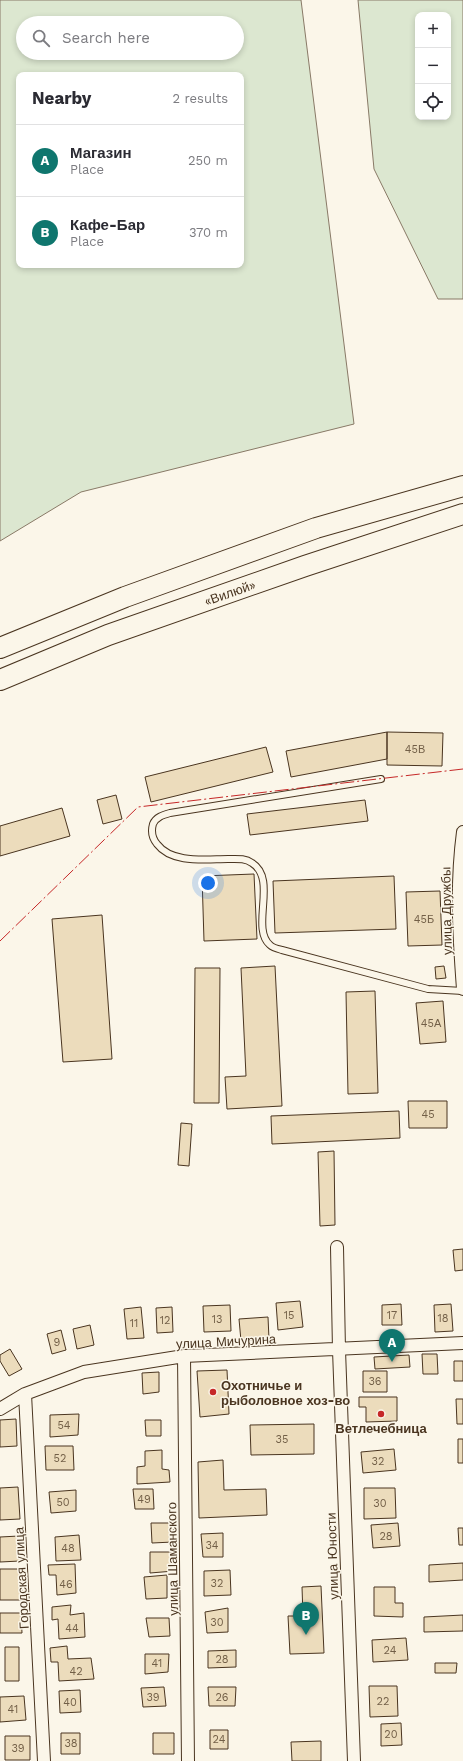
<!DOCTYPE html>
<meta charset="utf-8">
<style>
:root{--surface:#fff;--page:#f2f2f3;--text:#2b2b33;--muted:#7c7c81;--line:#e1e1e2;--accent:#0f766e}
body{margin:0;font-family:"Work Sans",sans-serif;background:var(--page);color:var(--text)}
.controls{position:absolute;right:12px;top:12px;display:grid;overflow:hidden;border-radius:8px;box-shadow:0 2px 6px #0003}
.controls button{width:36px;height:36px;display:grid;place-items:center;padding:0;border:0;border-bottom:1px solid var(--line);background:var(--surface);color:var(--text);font:20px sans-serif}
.you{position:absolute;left:208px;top:883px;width:14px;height:14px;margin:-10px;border:3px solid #fff;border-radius:50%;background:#1a73e8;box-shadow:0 0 0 6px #1a73e833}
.badge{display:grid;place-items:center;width:26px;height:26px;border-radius:50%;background:var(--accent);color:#fff;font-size:13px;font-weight:700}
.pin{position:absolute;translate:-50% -33px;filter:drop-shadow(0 1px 2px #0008)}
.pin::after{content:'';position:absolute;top:21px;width:14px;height:12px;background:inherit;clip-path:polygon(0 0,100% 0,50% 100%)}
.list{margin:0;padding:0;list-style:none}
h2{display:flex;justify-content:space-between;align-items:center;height:52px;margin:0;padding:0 16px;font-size:17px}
h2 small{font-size:13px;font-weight:400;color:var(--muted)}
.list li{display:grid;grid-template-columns:26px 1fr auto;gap:12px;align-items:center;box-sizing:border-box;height:72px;padding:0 16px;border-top:1px solid var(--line)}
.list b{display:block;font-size:15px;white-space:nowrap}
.list p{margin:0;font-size:13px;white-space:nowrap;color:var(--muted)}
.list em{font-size:13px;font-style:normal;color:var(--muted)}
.icon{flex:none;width:22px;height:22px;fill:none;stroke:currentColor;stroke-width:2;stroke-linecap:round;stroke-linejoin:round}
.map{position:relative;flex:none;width:463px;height:1761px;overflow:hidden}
.search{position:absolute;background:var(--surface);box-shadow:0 2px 6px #0003;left:16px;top:16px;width:228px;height:44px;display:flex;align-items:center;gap:10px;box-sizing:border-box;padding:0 14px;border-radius:22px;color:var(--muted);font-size:15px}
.panel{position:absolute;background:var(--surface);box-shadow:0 2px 6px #0003;left:16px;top:72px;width:228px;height:196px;border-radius:8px}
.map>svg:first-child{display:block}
</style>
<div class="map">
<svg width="463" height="1761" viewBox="0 0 463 1761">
<rect width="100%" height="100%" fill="#fbf6e9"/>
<path fill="#dce7d0" stroke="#887966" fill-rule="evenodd" d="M0,0H301L354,424L81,492L0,541ZM23,23H237V53H23ZM19,75H241V265H19Z
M358,0H463V299H438L374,169ZM418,15H448V117H418Z"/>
<path fill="#ecdcbc" stroke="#4a3520" d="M387,732V759L291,777L286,751Z
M387,732L443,733L442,766L387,765Z
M266,747L273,772L151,802L145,777Z
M116,795L122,819L103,824L97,800Z
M365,800L368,821L250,835L247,814Z
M62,808L70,836L0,856V826Z
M254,874L257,939L204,941L202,876Z
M394,876L396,929L275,933L273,881Z
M440,891L442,945L408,946L406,892Z
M102,915L112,1059L63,1062L52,919Z
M275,966L282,1106L227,1109L225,1077L246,1076L241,968Z
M444,966L446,978L436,979L435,967Z
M195,968H220L219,1103H194Z
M375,991L378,1093L348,1094L346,992Z
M443,1001L446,1042L420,1044L416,1003Z
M408,1101H447V1128H409Z
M399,1111L400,1138L272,1144L271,1116Z
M181,1123L192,1124L189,1166L178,1165Z
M334,1151L335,1225L320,1226L318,1152Z
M463,1249V1270L455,1271L453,1250Z
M300,1301L303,1327L278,1330L276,1303Z
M401,1304L402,1325H382V1305Z
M451,1304L453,1331L435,1332L434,1305Z
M230,1305L231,1331L204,1332L203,1306Z
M141,1307L144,1338L127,1339L124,1309Z
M172,1307L173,1332L157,1333L156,1308Z
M268,1317L269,1339L241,1341L239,1319Z
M90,1325L94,1345L77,1349L73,1329Z
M61,1330L66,1350L52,1354L47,1334Z
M10,1349L22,1369L9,1376L0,1361V1355Z
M422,1354H437L438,1374H423Z
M409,1355L410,1367L375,1369L374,1357Z
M454,1361H463V1381H454Z
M227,1370L229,1414L200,1417L197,1371Z
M363,1371H387V1392H363Z
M159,1372V1392L143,1394L142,1373Z
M359,1397H397V1421L366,1422V1407H359Z
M456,1399H463V1424H457Z
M79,1414L78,1435L50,1437V1415Z
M16,1419L17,1446L0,1447V1420Z
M145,1420H161V1436H146Z
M314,1424V1454L251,1455L250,1425Z
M458,1439H463V1463H458Z
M45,1446H73L74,1470H46Z
M394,1449L396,1470L363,1473L361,1452Z
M162,1450V1469L169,1470L170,1482L137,1484V1467L145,1466V1451Z
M223,1460L224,1490L266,1489L267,1515L199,1518L198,1462Z
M18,1487L20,1519L0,1520V1488Z
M364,1488H395L396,1518L364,1519Z
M133,1489H153L154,1509H135Z
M76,1490V1511L51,1513L49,1492Z
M151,1523H174L173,1542L152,1543Z
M398,1523L400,1546L373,1548L371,1525Z
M458,1528H463V1545H459Z
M223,1533V1557H203L201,1534Z
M79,1535L81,1560L56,1561L55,1537Z
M19,1536L20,1561L0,1562V1537Z
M150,1552H174V1571L150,1573Z
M463,1563V1580L429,1582V1565Z
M75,1564L76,1593L57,1595L56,1575H49L48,1565Z
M0,1569H22V1600H0Z
M230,1570L231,1595L204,1596V1571Z
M167,1575V1598L146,1599L144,1577Z
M321,1586L324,1653L290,1654L288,1616H303L302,1587Z
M374,1587H395V1603H403V1617L374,1616Z
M71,1605L70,1615L84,1613L85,1637L59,1639L58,1619L52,1620V1607Z
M228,1608V1632L207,1633L205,1612Z
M0,1613H21L22,1633H0Z
M463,1615V1631L424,1632V1617Z
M146,1618H169L170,1636L149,1637Z
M406,1638L408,1660L373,1662L372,1640Z
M67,1646L68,1659L91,1658L94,1679L59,1681L58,1662H51L50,1648Z
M5,1647H19V1681H5Z
M236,1650V1667L208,1668V1651Z
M145,1654H169L168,1672L145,1674Z
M435,1663H457L456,1673H435Z
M369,1686H397L398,1716L370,1717Z
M164,1687L166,1706L143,1707L141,1688Z
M208,1687H236L235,1706H209Z
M80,1690L81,1712L60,1713L59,1691Z
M24,1696L26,1720L0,1722V1697Z
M401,1723L402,1745L381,1746V1724Z
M210,1730H228V1749H210Z
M61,1733H80V1754H61Z
M153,1733H174V1754H153Z
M5,1736H30V1760H5Z
M321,1741V1761H292L291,1742Z"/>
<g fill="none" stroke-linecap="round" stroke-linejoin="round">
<g stroke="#4a3520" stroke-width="8">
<path id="service" d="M381,779L170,813C163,815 156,817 153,824C151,831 152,838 157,844C172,864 206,859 228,859C237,859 245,858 252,863C278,879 250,928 270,945C273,948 278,949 282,950L428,989L463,991"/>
</g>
<g stroke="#4a3520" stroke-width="14">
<path id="minor" d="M463,832C456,885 459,936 463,989
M337,1247L339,1350L354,1761
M184,1356L188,1761
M25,1394L44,1761
M0,1409L25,1394L84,1372L184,1356L463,1343"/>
</g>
<g stroke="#4a3520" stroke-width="22">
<g id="trunk">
<path d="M0,648L125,597L316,528L463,486"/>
<path id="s1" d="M0,680L108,635L305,566L463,514"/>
</g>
</g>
<use href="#service" stroke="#fbf6e9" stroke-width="6"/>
<use href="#minor" stroke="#fbf6e9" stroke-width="12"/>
<use href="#trunk" stroke="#fbf6e9" stroke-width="20"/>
<path stroke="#c62828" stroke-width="1" stroke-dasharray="14 3 2 3" stroke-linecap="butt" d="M0,941L138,807L463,769"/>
</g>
<g fill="#c62828" stroke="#fbf6e9" stroke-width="1.5">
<circle cx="213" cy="1392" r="4"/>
<circle cx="381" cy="1414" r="4"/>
</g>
<g text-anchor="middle" stroke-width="3" stroke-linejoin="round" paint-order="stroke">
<g font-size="11" fill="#725f47">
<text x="415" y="753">45В</text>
<text x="424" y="923">45Б</text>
<text x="431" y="1027">45А</text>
<text x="428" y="1118">45</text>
<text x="289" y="1319">15</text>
<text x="392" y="1319">17</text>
<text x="443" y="1322">18</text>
<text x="217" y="1323">13</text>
<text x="165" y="1324">12</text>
<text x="134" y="1327">11</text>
<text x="57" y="1346">9</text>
<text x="375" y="1385">36</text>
<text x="64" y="1429">54</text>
<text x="282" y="1443">35</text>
<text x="60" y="1462">52</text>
<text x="378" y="1465">32</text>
<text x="144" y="1503">49</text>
<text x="63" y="1506">50</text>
<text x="380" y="1507">30</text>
<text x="386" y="1540">28</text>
<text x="212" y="1549">34</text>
<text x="68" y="1552">48</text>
<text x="217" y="1587">32</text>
<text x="66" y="1588">46</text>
<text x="217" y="1626">30</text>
<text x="72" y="1632">44</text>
<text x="390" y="1654">24</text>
<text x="222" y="1663">28</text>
<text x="157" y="1667">41</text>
<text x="76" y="1675">42</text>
<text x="153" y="1701">39</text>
<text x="222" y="1701">26</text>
<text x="383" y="1705">22</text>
<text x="70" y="1706">40</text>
<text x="13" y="1713">41</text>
<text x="391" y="1738">20</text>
<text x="219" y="1743">24</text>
<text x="71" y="1747">38</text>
<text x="18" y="1752">39</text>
</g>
<g font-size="13" fill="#4a3520" stroke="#fbf6e9">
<text dy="5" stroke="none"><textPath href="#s1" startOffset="246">«Вилюй»</textPath></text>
<text transform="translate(446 911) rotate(-91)" y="5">улица Дружбы</text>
<text transform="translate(226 1341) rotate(-3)" y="5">улица Мичурина</text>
<text transform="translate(332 1556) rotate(-92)" y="5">улица Юности</text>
<text transform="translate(172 1559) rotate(-91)" y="5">улица Шаманского</text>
<text transform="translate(21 1578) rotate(-93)" y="5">Городская улица</text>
</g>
<g font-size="13" font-weight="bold" fill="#4a3520" stroke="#fbf6e9" text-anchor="start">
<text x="221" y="1390">Охотничье и<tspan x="221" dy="15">рыболовное хоз-во</tspan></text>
<text x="381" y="1433" text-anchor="middle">Ветлечебница</text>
</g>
</g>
</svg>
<div class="controls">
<button>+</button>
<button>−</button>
<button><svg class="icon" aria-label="locate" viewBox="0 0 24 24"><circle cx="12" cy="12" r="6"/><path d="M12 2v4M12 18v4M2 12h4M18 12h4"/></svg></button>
</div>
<div class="you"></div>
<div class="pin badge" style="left:392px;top:1362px">A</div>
<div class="pin badge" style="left:306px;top:1635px">B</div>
<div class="search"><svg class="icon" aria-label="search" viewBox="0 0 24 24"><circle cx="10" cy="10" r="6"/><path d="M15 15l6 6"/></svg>Search here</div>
<section class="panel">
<h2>Nearby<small>2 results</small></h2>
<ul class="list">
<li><span class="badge">A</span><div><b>Магазин</b><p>Place</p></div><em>250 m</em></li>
<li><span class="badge">B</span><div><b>Кафе-Бар</b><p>Place</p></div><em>370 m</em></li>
</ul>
</section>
</div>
